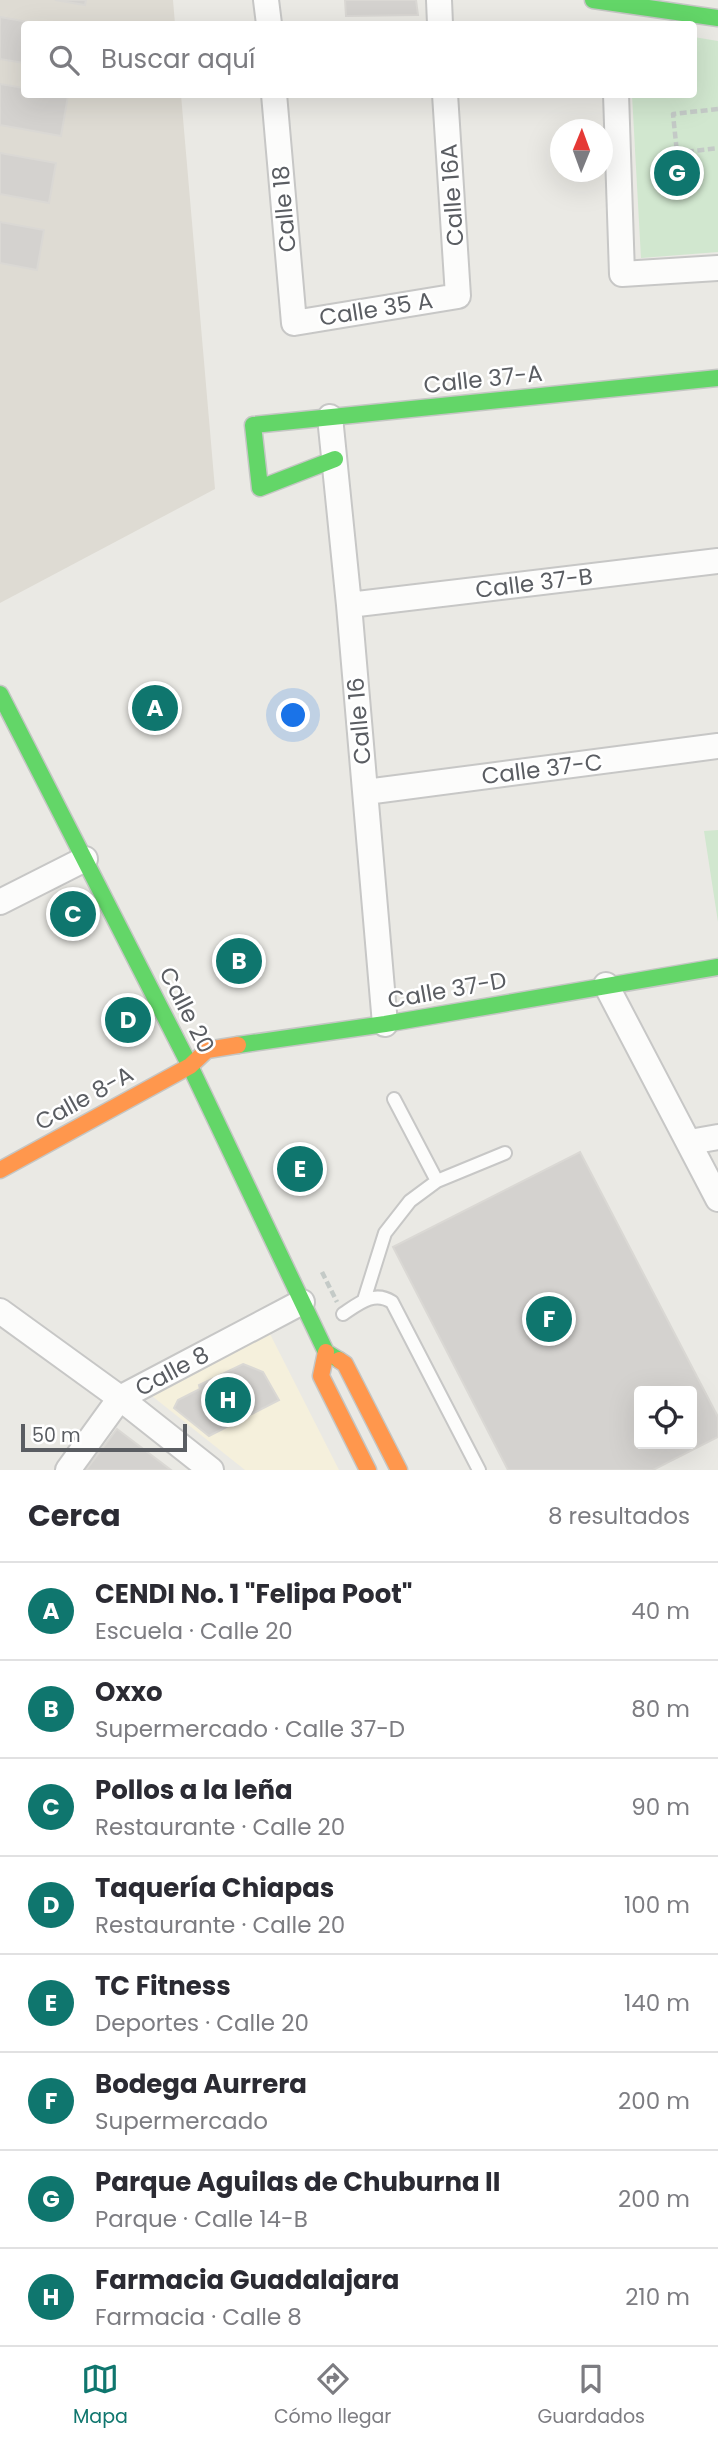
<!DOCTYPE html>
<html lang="es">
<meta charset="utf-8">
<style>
:root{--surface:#fff;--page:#f2f2f3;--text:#2b2b33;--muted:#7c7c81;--line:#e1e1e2;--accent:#0f766e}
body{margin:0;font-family:Poppins,sans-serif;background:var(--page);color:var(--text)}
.controls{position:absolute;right:21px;bottom:21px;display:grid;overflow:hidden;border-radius:7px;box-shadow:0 7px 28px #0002}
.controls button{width:63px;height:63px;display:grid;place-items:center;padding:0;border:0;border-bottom:2px solid var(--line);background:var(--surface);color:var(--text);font:35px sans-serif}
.compass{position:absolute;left:550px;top:119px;width:63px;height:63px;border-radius:50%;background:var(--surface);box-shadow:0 7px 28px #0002;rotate:1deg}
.scale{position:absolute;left:21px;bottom:18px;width:166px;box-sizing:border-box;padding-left:7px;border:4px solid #5a5d62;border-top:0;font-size:19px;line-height:24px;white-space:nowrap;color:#5a5d62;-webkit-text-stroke:5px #fff;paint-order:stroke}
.you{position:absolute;left:294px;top:716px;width:24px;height:24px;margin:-18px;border:5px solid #fff;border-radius:50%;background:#1a73e8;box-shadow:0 0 0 10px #1a73e833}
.badge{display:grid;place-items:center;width:46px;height:46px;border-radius:50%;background:var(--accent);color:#fff;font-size:23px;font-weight:700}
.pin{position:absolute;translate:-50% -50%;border:4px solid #fff;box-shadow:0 2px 7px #0006}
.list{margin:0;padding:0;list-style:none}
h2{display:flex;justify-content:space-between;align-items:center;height:91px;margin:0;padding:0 28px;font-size:30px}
h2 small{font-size:23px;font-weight:400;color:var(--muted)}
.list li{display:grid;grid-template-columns:46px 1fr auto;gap:21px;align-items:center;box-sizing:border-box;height:98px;padding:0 28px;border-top:2px solid var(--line)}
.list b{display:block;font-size:26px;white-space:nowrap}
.list p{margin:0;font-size:23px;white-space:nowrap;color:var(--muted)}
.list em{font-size:23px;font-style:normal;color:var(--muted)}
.icon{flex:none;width:38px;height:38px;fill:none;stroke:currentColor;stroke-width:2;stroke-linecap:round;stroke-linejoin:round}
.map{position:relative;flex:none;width:718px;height:1470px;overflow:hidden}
.search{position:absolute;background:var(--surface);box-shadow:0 7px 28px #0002;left:21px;right:21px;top:21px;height:77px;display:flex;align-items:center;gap:18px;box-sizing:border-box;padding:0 24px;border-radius:7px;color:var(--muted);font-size:26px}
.sheet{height:875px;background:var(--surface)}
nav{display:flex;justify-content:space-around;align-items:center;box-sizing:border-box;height:98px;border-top:2px solid var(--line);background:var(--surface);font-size:19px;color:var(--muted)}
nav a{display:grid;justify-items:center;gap:4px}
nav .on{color:var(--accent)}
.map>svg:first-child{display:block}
</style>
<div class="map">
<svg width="718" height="1470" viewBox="0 0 718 1470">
<rect width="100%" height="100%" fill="#eae9e4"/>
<path fill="#f5f0dc" d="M269,1332L339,1470H245L147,1392Z"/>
<path fill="#dedbd3" d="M0,0H173L175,24H24V94L181,95L215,489L0,603Z"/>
<path fill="#d1e7cf" d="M694,37L718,41V252L641,258L632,95L694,94Z
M718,830V922L704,831Z"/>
<path fill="#d4d2cf" stroke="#dad8d4" stroke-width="2" fill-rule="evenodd" d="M55,0H86L85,5Z
M345,0H416L418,15L346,16Z
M0,17L39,24H24V63L0,59Z
M0,84L24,88V94L68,96L61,136L0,125Z
M0,153L56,163L49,203L0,194Z
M0,222L44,230L37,270L0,263Z
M580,1152L718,1417V1437L653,1470H508L393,1247ZM639,1391H692V1444H639Z
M243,1364L263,1372L279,1400L209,1436L174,1408L178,1400L200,1389L199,1385Z
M117,1429L171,1470H86Z"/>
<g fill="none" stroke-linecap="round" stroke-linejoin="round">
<g stroke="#c7c7c6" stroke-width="16">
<path id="lane" d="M437,1181L505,1153
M364,1300L385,1233L410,1201L437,1181L394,1099
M343,1314C358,1304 374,1290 392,1302L479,1470"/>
</g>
<g stroke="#c7c7c6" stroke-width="28">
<path id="street" d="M266,0L269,24
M439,0L440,24
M274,94L294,323L458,296L445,94
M616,94L622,274L718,268
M330,417L349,605L385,1024
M349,605L718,561
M366,792L718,746
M0,902L85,859
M606,985L718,1199
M690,1142L718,1137
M0,1311L120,1398L211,1470
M68,1470L120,1398L302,1302"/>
</g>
<g stroke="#c5c6c4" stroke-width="19">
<path id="fast" d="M593,0L718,18
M335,459L260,488L253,425L718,378
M0,694L190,1066L326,1352L339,1360
M238,1045L385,1024L718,967"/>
</g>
<g stroke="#c5c6c4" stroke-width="19">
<path id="slow" d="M0,1170L190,1066L207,1050L238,1045
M326,1352L321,1376L368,1470
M339,1360L345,1364L399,1470"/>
</g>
<path stroke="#c4cac7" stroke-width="4.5" stroke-dasharray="7 3.5" stroke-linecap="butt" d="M718,109L673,114L677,153L718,148
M322,1272L337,1302"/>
<use href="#lane" stroke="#fcfcfb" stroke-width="12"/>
<use href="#street" stroke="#fcfcfb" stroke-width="24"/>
<use href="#fast" stroke="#63d668" stroke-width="16"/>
<use href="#slow" stroke="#ff974d" stroke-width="16"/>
</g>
<g text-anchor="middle" stroke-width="5" stroke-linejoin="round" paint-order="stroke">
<g font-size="23" fill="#5a5d62" stroke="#fff">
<text transform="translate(452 195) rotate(-94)" y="8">Calle 16A</text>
<text transform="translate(284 209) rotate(-95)" y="8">Calle 18</text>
<text transform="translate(376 309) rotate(-9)" y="8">Calle 35 A</text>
<text transform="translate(483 379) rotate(-6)" y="8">Calle 37-A</text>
<text transform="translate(534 583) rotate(-7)" y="8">Calle 37-B</text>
<text transform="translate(359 721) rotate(-95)" y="8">Calle 16</text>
<text transform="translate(542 769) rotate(-7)" y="8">Calle 37-C</text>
<text transform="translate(447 990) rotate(-10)" y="8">Calle 37-D</text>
<text transform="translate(187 1010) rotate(63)" y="8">Calle 20</text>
<text transform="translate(84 1098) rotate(-29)" y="8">Calle 8-A</text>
<text transform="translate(172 1371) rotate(-28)" y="8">Calle 8</text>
</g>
</g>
</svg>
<div class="controls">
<button><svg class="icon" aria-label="locate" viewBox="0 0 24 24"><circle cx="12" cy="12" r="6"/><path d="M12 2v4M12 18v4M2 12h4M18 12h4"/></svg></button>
</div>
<svg class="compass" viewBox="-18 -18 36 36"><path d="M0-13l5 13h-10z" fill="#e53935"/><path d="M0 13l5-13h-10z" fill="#7c7c81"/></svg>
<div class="scale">50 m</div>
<div class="you"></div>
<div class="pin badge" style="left:155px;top:708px">A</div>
<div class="pin badge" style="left:239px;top:961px">B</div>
<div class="pin badge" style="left:73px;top:914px">C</div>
<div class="pin badge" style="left:128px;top:1020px">D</div>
<div class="pin badge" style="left:300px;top:1169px">E</div>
<div class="pin badge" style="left:549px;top:1319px">F</div>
<div class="pin badge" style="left:677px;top:173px">G</div>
<div class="pin badge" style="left:228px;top:1400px">H</div>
<div class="search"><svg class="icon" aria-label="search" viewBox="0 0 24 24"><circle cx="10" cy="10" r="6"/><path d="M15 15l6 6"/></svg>Buscar aquí</div>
</div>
<section class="sheet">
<h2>Cerca<small>8 resultados</small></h2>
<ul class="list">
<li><span class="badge">A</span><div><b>CENDI No. 1 &quot;Felipa Poot&quot;</b><p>Escuela · Calle 20</p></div><em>40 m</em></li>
<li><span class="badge">B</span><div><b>Oxxo</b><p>Supermercado · Calle 37-D</p></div><em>80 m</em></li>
<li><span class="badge">C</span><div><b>Pollos a la leña</b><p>Restaurante · Calle 20</p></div><em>90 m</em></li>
<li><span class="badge">D</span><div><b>Taquería Chiapas</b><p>Restaurante · Calle 20</p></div><em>100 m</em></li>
<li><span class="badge">E</span><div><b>TC Fitness</b><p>Deportes · Calle 20</p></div><em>140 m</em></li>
<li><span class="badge">F</span><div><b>Bodega Aurrera</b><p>Supermercado</p></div><em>200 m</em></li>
<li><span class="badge">G</span><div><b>Parque Aguilas de Chuburna II</b><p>Parque · Calle 14-B</p></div><em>200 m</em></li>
<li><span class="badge">H</span><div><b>Farmacia Guadalajara</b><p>Farmacia · Calle 8</p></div><em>210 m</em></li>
</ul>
</section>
<nav>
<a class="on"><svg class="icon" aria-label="map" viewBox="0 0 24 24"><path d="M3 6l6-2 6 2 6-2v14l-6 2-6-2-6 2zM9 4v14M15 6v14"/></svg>Mapa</a>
<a><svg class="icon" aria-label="directions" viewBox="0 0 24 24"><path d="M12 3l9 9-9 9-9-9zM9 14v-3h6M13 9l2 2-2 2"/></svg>Cómo llegar</a>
<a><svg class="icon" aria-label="saved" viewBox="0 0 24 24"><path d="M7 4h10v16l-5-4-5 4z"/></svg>Guardados</a>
</nav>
